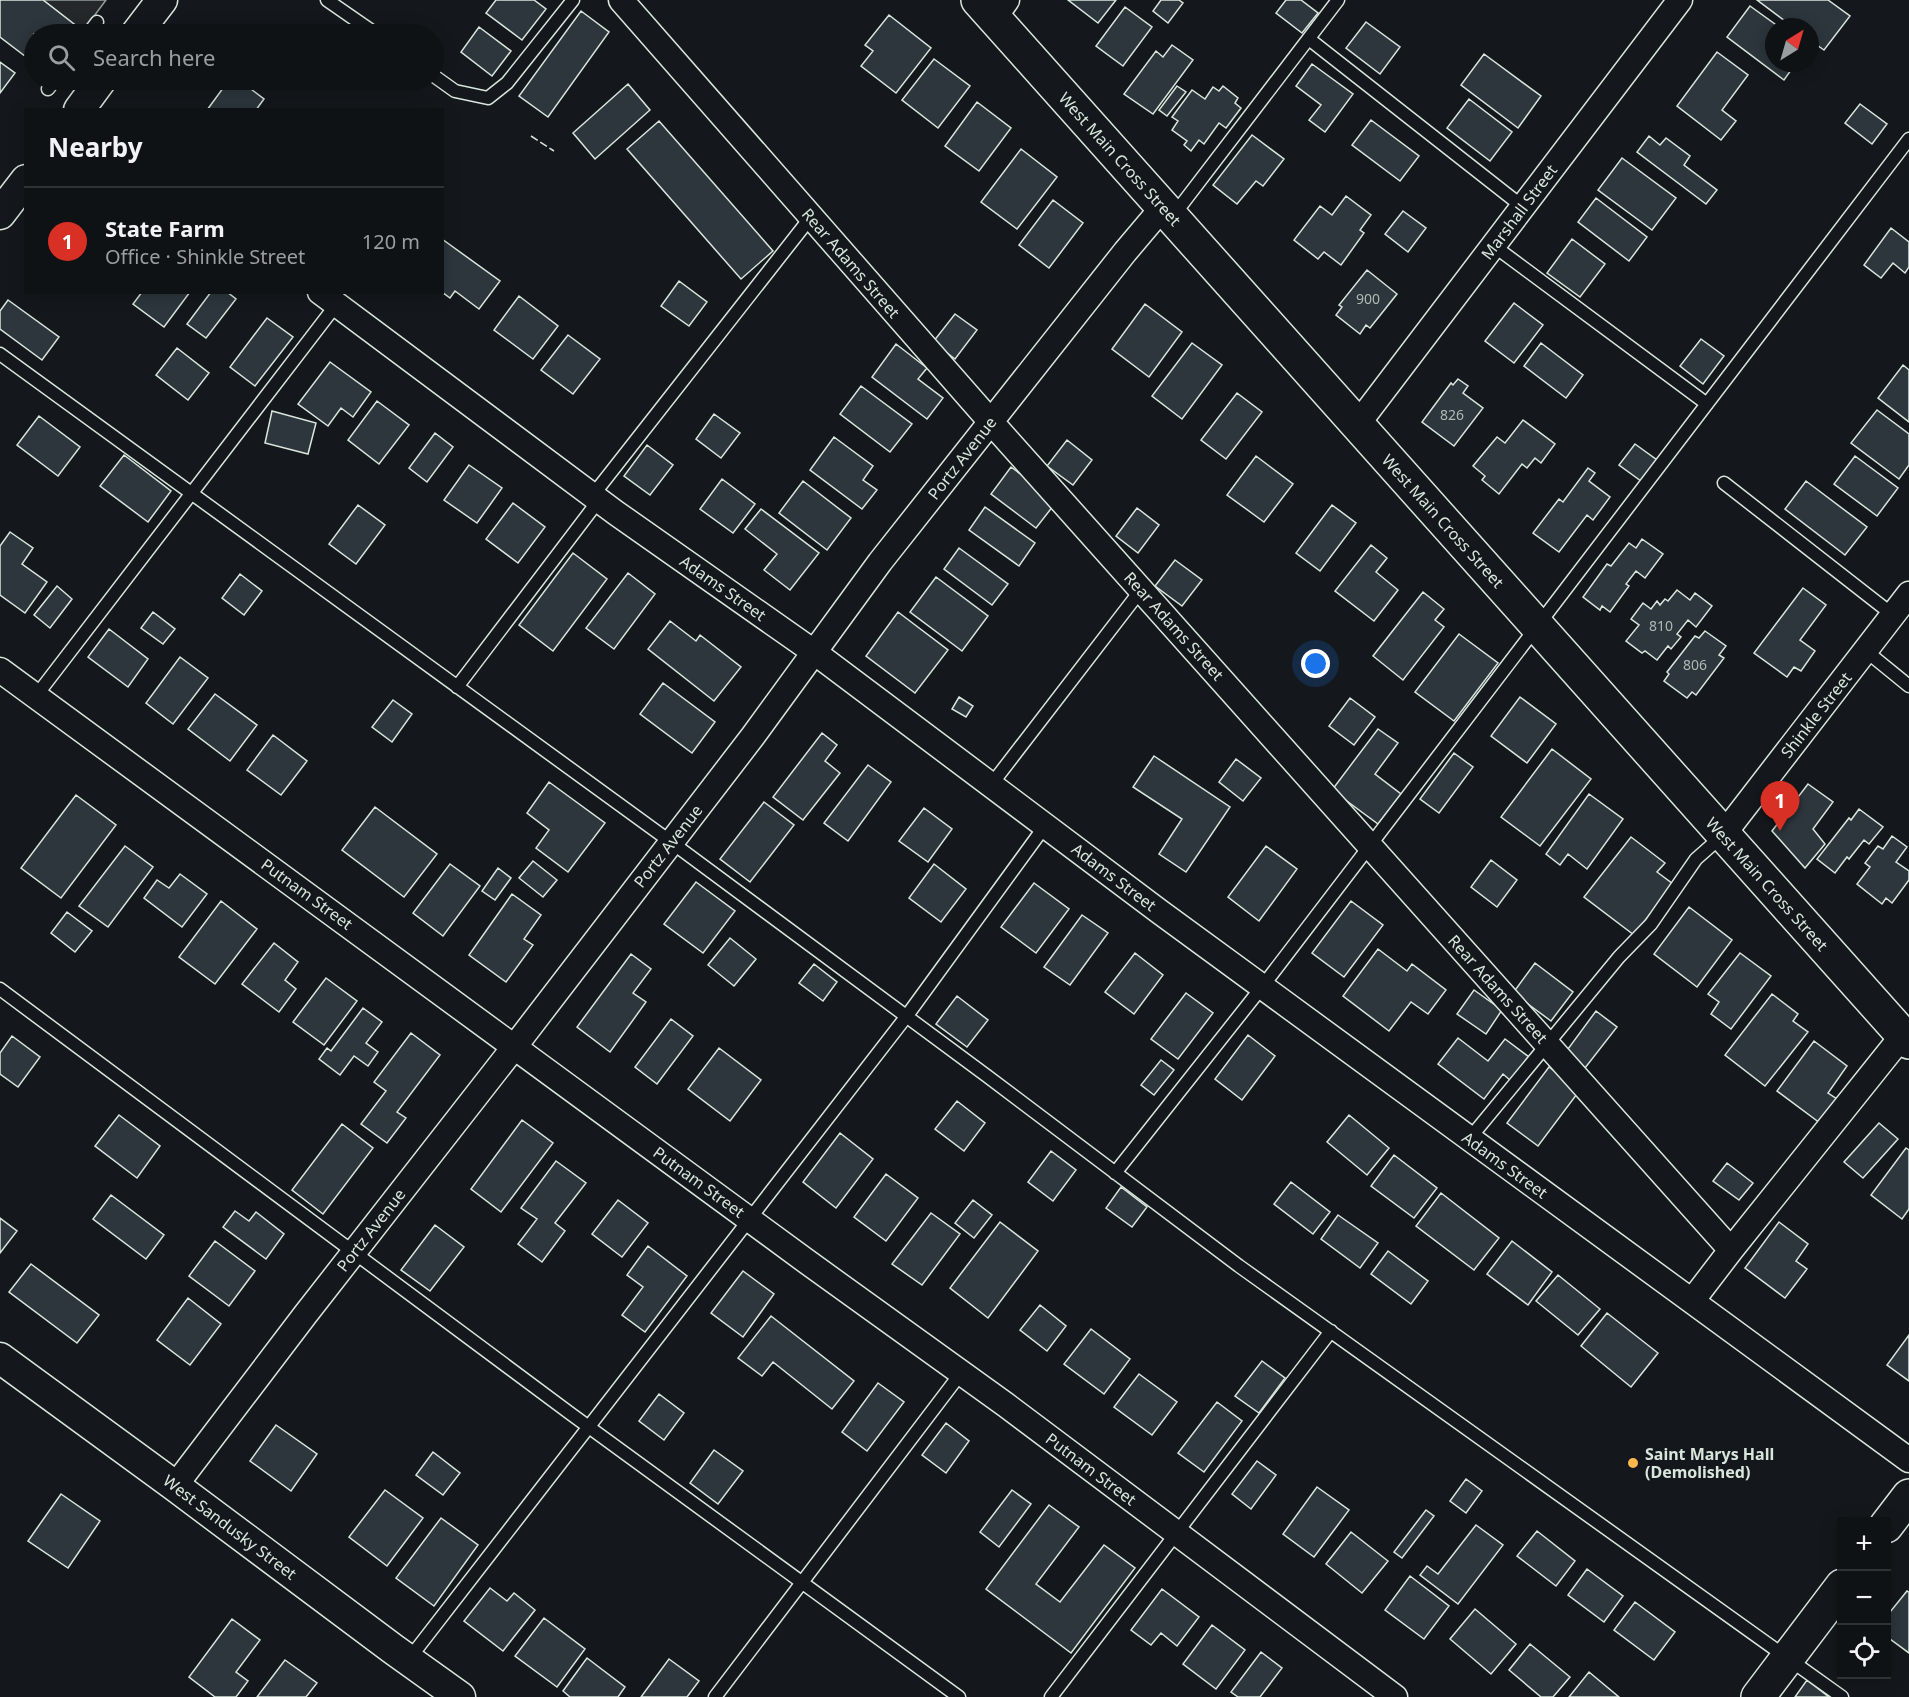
<!DOCTYPE html>
<meta charset="utf-8">
<style>
:root{--surface:#0f1215;--page:#181b1e;--text:#f1f3f6;--muted:#9b9ea0;--line:#2f3234;--accent:#d93025}
body{margin:0;font-family:"Noto Sans",sans-serif;background:var(--page);color:var(--text)}
.controls{position:absolute;right:18px;bottom:18px;display:grid;overflow:hidden;border-radius:0px;box-shadow:0 3px 15px #0003}
.controls button{width:54px;height:54px;display:grid;place-items:center;padding:0;border:0;border-bottom:2px solid var(--line);background:var(--surface);color:var(--text);font:30px sans-serif}
.compass{position:absolute;left:1765px;top:18px;width:54px;height:54px;border-radius:50%;background:var(--surface);box-shadow:0 3px 15px #0003;rotate:37deg}
.you{position:absolute;left:1316px;top:664px;width:21px;height:21px;margin:-15px;border:4px solid #fff;border-radius:50%;background:#1a73e8;box-shadow:0 0 0 9px #1a73e833}
.badge{display:grid;place-items:center;width:39px;height:39px;border-radius:50%;background:var(--accent);color:#fff;font-size:20px;font-weight:700}
.pin{position:absolute;translate:-50% -50px;filter:drop-shadow(0 2px 3px #0008)}
.pin::after{content:'';position:absolute;top:32px;width:21px;height:18px;background:inherit;clip-path:polygon(0 0,100% 0,50% 100%)}
.list{margin:0;padding:0;list-style:none}
h2{display:flex;justify-content:space-between;align-items:center;height:78px;margin:0;padding:0 24px;font-size:26px}
h2 small{font-size:20px;font-weight:400;color:var(--muted)}
.list li{display:grid;grid-template-columns:39px 1fr auto;gap:18px;align-items:center;box-sizing:border-box;height:108px;padding:0 24px;border-top:2px solid var(--line)}
.list b{display:block;font-size:22px;white-space:nowrap}
.list p{margin:0;font-size:20px;white-space:nowrap;color:var(--muted)}
.list em{font-size:20px;font-style:normal;color:var(--muted)}
.icon{flex:none;width:33px;height:33px;fill:none;stroke:currentColor;stroke-width:2;stroke-linecap:round;stroke-linejoin:round}
.map{position:relative;flex:none;width:1909px;height:1697px;overflow:hidden}
.search{position:absolute;background:var(--surface);box-shadow:0 3px 15px #0003;left:24px;top:24px;width:420px;height:66px;display:flex;align-items:center;gap:15px;box-sizing:border-box;padding:0 21px;border-radius:33px;color:var(--muted);font-size:22px}
.panel{position:absolute;background:var(--surface);box-shadow:0 3px 15px #0003;left:24px;top:108px;width:420px;height:186px;border-radius:0px}
.map>svg:first-child{display:block}
</style>
<div class="map">
<svg width="1909" height="1697" viewBox="0 0 1909 1697">
<rect width="100%" height="100%" fill="#14181c"/>
<path fill="#24282b" stroke="#939e99" stroke-width="1.5" d="M43,0H106L83,31Z"/>
<path fill="#2c363c" stroke="#d8e6dc" stroke-width="1.5" d="M0,0H43L83,31L79,34H34V63L0,37Z
M496,0H534L546,9L522,40L486,13Z
M1068,0H1116L1098,23Z
M1161,0H1179L1183,3L1168,23L1153,11Z
M1286,0H1301L1318,13L1302,33L1276,13Z
M1757,0H1828L1850,16L1824,50L1810,40V27H1793Z
M1750,6L1779,27H1774V63H1796L1784,80L1727,37Z
M1125,7L1152,27L1123,66L1096,46Z
M581,11L609,32L548,117L519,96Z
M889,15L931,48L896,93L861,66L873,51L865,45Z
M1366,22L1400,47L1380,74L1346,48Z
M479,27L511,51L492,76L461,52Z
M1172,45L1193,60L1153,114L1124,94L1156,51L1163,57Z
M1717,52L1748,75L1722,110L1736,121L1721,140L1677,106Z
M1484,54L1541,96L1518,128L1461,85Z
M934,59L970,86L938,128L902,100Z
M0,62L15,73L0,93Z
M1312,64L1353,94L1325,132L1309,120L1321,105L1296,86Z
M229,80H239L264,99L256,110H207Z
M628,84L650,110L595,159L573,133Z
M1177,86L1186,92L1167,116L1159,110Z
M1223,86L1238,98L1235,103L1241,108L1226,128L1219,123L1204,144L1199,140L1191,151L1184,145L1187,141L1172,130L1178,121L1172,117L1192,90L1205,99L1213,87L1219,91Z
M1469,99L1512,132L1490,161L1447,128Z
M977,102L1011,128L979,171L945,146Z
M1860,104L1887,124L1872,144L1845,123Z
M1371,120L1419,156L1400,181L1352,145Z
M659,121L773,251L741,279L627,149Z
M1252,135L1284,159L1263,186L1256,181L1237,204L1213,185Z
M1649,136L1660,145L1666,138L1690,156L1684,165L1717,190L1706,204L1637,152Z
M1021,149L1057,177L1017,229L981,202Z
M1622,158L1676,198L1652,230L1598,190Z
M1346,196L1371,215L1360,230L1364,233L1341,265L1324,252L1318,259L1294,240L1320,206L1332,215Z
M1596,198L1647,237L1629,261L1578,222Z
M1053,200L1083,223L1049,268L1019,245Z
M1403,211L1426,228L1408,252L1385,234Z
M1891,228L1909,242V267L1905,273L1893,263L1881,278L1864,265Z
M442,239L500,281L479,309L455,291L450,298L442,292Z
M1572,239L1605,264L1580,297L1547,273Z
M1367,270L1397,294L1370,328L1366,325L1360,334L1336,315L1342,307L1339,305Z
M679,281L707,302L689,326L661,306Z
M142,292H190L164,327L133,304Z
M211,292H227L236,299L206,338L187,324Z
M519,296L558,326L533,359L494,330Z
M8,300L59,337L42,360L0,329V311Z
M1514,303L1543,325L1514,363L1485,341Z
M1145,304L1182,332L1149,377L1112,349Z
M955,314L977,330L955,359L933,342Z
M267,318L293,337L255,386L230,367Z
M568,335L600,359L573,394L541,370Z
M1701,339L1724,356L1703,384L1680,366Z
M1192,343L1222,365L1182,419L1152,396Z
M1541,343L1583,375L1566,398L1524,366Z
M896,344L927,368L918,379L943,398L927,419L872,377Z
M177,348L209,373L188,400L156,375Z
M330,362L371,392L353,417L341,408L328,426L298,404Z
M1903,365L1909,370V422L1878,398Z
M1458,379L1468,386L1463,393L1483,408L1454,446L1422,422L1451,383L1453,385Z
M861,386L912,424L890,452L840,414Z
M1237,393L1262,412L1226,459L1201,440Z
M377,401L409,425L379,464L348,440Z
M1877,410L1909,434V465L1899,479L1851,443Z
M272,411L316,423L308,454L265,443Z
M714,414L740,433L721,458L696,439Z
M39,416L80,447L58,476L17,445Z
M1523,420L1555,444L1541,463L1535,458L1527,468L1522,464L1499,494L1482,480L1485,476L1473,466L1497,437L1505,443Z
M435,433L453,447L427,482L409,468Z
M834,437L873,466L863,480L877,490L862,509L810,470Z
M1067,440L1092,460L1073,485L1047,466Z
M1635,444L1657,460L1641,481L1619,465Z
M647,445L673,465L650,495L624,476Z
M124,455L171,491L148,522L100,486Z
M1256,456L1293,484L1264,522L1227,495Z
M1855,456L1898,488L1877,516L1834,484Z
M469,465L502,488L477,523L444,500Z
M1011,467L1057,501L1036,528L991,494Z
M1588,468L1595,473L1589,481L1610,497L1593,520L1587,515L1559,552L1533,533L1559,499L1563,502Z
M722,479L755,504L733,533L700,509Z
M803,481L851,518L827,550L779,513Z
M1806,481L1867,527L1845,555L1785,509Z
M513,503L545,527L518,563L486,539Z
M358,505L385,525L356,564L329,544Z
M1332,505L1356,523L1320,571L1296,553Z
M985,507L1035,543L1019,566L969,530Z
M1137,508L1159,525L1138,553L1116,536Z
M761,509L819,553L790,590L764,570L777,554L745,529Z
M10,532L33,548L22,564L47,582L25,613L0,595V546Z
M1642,539L1663,554L1645,578L1636,571L1626,584L1629,586L1610,612L1602,606L1600,610L1583,597L1607,564L1611,566L1629,543L1636,548Z
M1371,545L1387,558L1376,572L1398,590L1374,621L1335,591Z
M959,548L1008,584L992,605L944,569Z
M573,553L607,579L553,651L519,625Z
M1175,560L1202,580L1182,606L1155,586Z
M628,573L655,594L614,649L586,628Z
M240,574L262,591L244,615L222,598Z
M936,577L988,616L962,651L910,612Z
M57,586L72,599L50,628L34,615Z
M1803,588L1826,605L1800,640L1815,651L1801,671L1794,667L1787,677L1754,653Z
M1677,590L1690,600L1695,593L1712,606L1696,627L1688,620L1677,634L1681,637L1671,649L1668,646L1657,660L1645,651L1642,653L1626,641L1639,625L1631,619L1643,603L1651,609L1657,601L1660,605L1665,599L1668,601Z
M1423,592L1444,609L1435,620L1444,627L1403,680L1373,656Z
M153,612L175,629L163,644L141,628Z
M898,612L948,650L915,693L866,656Z
M670,621L696,641L700,635L741,667L714,701L648,649Z
M109,629L148,659L128,687L88,657Z
M1705,631L1726,646L1719,655L1724,658L1696,695L1692,692L1687,698L1664,681L1669,674L1667,672L1695,636L1699,638Z
M1459,634L1498,663L1454,721L1415,692Z
M180,657L208,678L173,724L146,703Z
M663,683L715,722L692,753L640,714Z
M215,694L257,725L230,761L188,729Z
M959,697L973,706L966,717L952,709Z
M1520,697L1556,724L1527,763L1491,736Z
M1350,698L1375,717L1354,745L1329,726Z
M393,700L412,714L392,742L372,727Z
M1378,729L1398,743L1375,774L1401,794L1378,824L1332,790Z
M822,733L837,745L825,761L840,773L803,820L773,797Z
M273,735L307,761L281,795L247,770Z
M1552,749L1591,779L1540,846L1501,817Z
M1454,753L1473,767L1439,813L1420,799Z
M1154,756L1230,807L1186,872L1159,854L1182,819L1133,787Z
M1236,759L1261,778L1243,801L1219,782Z
M868,765L891,782L848,841L824,823Z
M549,782L605,823L568,872L536,848L549,830L527,813Z
M1808,784L1833,802L1813,829L1825,844L1805,868L1772,831Z
M1589,794L1623,819L1587,869L1568,854L1560,865L1546,854Z
M76,795L116,825L61,898L21,868Z
M764,802L794,825L750,882L720,859Z
M375,807L437,854L404,897L342,850Z
M924,808L952,829L928,862L899,841Z
M1859,809L1883,827L1869,844L1864,840L1849,859L1847,857L1835,873L1817,859L1849,818L1851,820Z
M1892,836L1907,847L1896,862L1909,871V880L1892,903L1886,898L1882,904L1857,884L1870,867L1865,863L1878,846L1883,849Z
M1631,837L1665,863L1657,872L1673,884L1634,935L1584,897Z
M125,846L153,867L108,927L79,906Z
M1266,846L1297,869L1259,921L1228,897Z
M1491,860L1517,880L1497,907L1471,887Z
M533,861L557,880L543,897L519,878Z
M450,864L480,886L443,936L413,913Z
M934,864L966,889L941,922L909,898Z
M498,868L511,878L495,900L482,891Z
M180,874L207,894L182,927L144,898L157,880L169,888Z
M696,882L735,911L703,953L664,924Z
M1034,883L1069,909L1036,953L1001,927Z
M512,894L541,915L524,939L533,945L506,982L469,955Z
M221,901L257,929L215,984L179,957Z
M1351,901L1383,925L1344,977L1312,953Z
M1689,907L1732,940L1697,987L1654,954Z
M67,912L92,931L75,952L51,933Z
M1082,915L1108,933L1070,985L1044,967Z
M730,938L756,959L734,986L708,965Z
M274,943L298,962L285,980L296,989L279,1012L242,984Z
M1378,949L1407,971L1412,964L1446,990L1428,1014L1411,1002L1389,1031L1343,996Z
M1135,953L1163,975L1134,1014L1105,992Z
M1740,953L1771,976L1731,1029L1711,1014L1719,1002L1708,994Z
M631,954L651,969L633,993L646,1002L610,1052L577,1027Z
M1535,963L1573,992L1551,1021L1513,993Z
M814,964L837,982L823,1001L799,983Z
M326,978L357,1001L324,1045L293,1022Z
M1474,990L1502,1010L1486,1034L1457,1014Z
M1186,993L1213,1013L1178,1059L1151,1039Z
M1772,994L1798,1014L1793,1021L1808,1032L1765,1086L1725,1055Z
M957,996L988,1020L967,1047L936,1024Z
M363,1008L382,1022L366,1043L378,1052L368,1066L354,1056L340,1075L319,1059L327,1048L331,1051Z
M1596,1011L1617,1027L1585,1068L1565,1053Z
M671,1019L693,1036L657,1084L635,1067Z
M411,1033L440,1055L397,1112L406,1118L387,1143L361,1124L386,1091L374,1082Z
M1248,1035L1275,1056L1242,1100L1215,1079Z
M12,1036L40,1057L18,1087L0,1074V1053Z
M1458,1038L1488,1061L1505,1039L1529,1057L1511,1081L1503,1074L1484,1099L1438,1064Z
M1814,1041L1847,1066L1828,1093L1837,1099L1820,1123L1777,1091Z
M719,1048L761,1080L730,1121L688,1089Z
M1161,1060L1174,1070L1154,1095L1141,1085Z
M1549,1067L1580,1090L1538,1146L1507,1123Z
M957,1101L985,1123L964,1151L935,1129Z
M119,1115L160,1146L137,1178L95,1146Z
M1349,1115L1389,1148L1367,1175L1327,1142Z
M522,1120L553,1143L501,1212L471,1189Z
M1879,1123L1898,1139L1863,1178L1844,1162Z
M342,1124L373,1148L323,1214L292,1190Z
M840,1133L873,1159L836,1208L803,1182Z
M1906,1148L1909,1150V1209L1902,1219L1871,1195Z
M1051,1151L1076,1170L1053,1201L1028,1182Z
M1394,1155L1437,1188L1414,1218L1371,1186Z
M556,1161L586,1183L555,1223L565,1231L542,1262L518,1244L537,1219L521,1208Z
M1727,1163L1753,1183L1739,1200L1713,1181Z
M886,1174L918,1198L886,1241L854,1217Z
M1291,1182L1330,1212L1313,1234L1274,1204Z
M1121,1187L1147,1207L1132,1227L1106,1208Z
M1441,1193L1499,1238L1474,1270L1416,1226Z
M111,1195L164,1235L146,1259L93,1219Z
M618,1200L648,1223L622,1257L592,1234Z
M973,1200L992,1215L974,1238L955,1223Z
M235,1211L249,1221L256,1212L284,1234L266,1259L223,1227Z
M931,1213L960,1234L922,1285L892,1264Z
M1338,1215L1378,1243L1360,1268L1321,1239Z
M0,1218L17,1231L0,1253Z
M1000,1222L1038,1251L988,1318L950,1288Z
M1779,1222L1808,1244L1796,1261L1807,1269L1785,1298L1745,1268Z
M435,1225L464,1247L430,1291L401,1270Z
M215,1241L255,1271L229,1306L189,1276Z
M1512,1241L1552,1272L1528,1305L1487,1274Z
M648,1246L687,1276L645,1332L622,1315L643,1287L627,1275Z
M1388,1251L1428,1281L1411,1304L1371,1274Z
M31,1264L99,1315L77,1343L9,1292Z
M743,1271L774,1294L743,1337L711,1313Z
M1558,1275L1600,1309L1578,1335L1536,1301Z
M188,1298L221,1324L190,1365L157,1340Z
M1040,1305L1066,1326L1047,1351L1020,1330Z
M1607,1313L1658,1353L1631,1387L1581,1346Z
M771,1316L854,1381L832,1409L773,1362L762,1376L738,1358Z
M1091,1329L1130,1359L1104,1394L1064,1364Z
M1909,1335V1381L1887,1365Z
M1262,1361L1285,1378L1259,1413L1235,1396Z
M1139,1374L1177,1402L1152,1435L1114,1407Z
M878,1383L904,1402L867,1451L842,1432Z
M659,1394L684,1413L664,1440L639,1421Z
M1217,1402L1242,1421L1204,1472L1178,1453Z
M946,1423L969,1441L946,1473L922,1455Z
M276,1425L317,1454L291,1491L250,1461Z
M714,1450L743,1471L718,1504L690,1483Z
M433,1452L460,1473L443,1495L416,1475Z
M1257,1461L1276,1475L1251,1509L1232,1494Z
M1466,1479L1482,1491L1466,1513L1450,1501Z
M1317,1487L1349,1510L1314,1557L1283,1534Z
M385,1490L423,1518L387,1566L349,1537Z
M1012,1490L1031,1504L999,1547L980,1532Z
M61,1494L100,1521L68,1568L28,1541Z
M1049,1505L1079,1527L1036,1584L1060,1602L1104,1545L1135,1568L1071,1653L986,1589Z
M1426,1510L1434,1516L1402,1558L1394,1552Z
M441,1518L478,1545L434,1606L396,1578Z
M1476,1525L1503,1545L1458,1604L1420,1575L1427,1566L1438,1574Z
M1537,1531L1575,1561L1556,1586L1517,1556Z
M1351,1532L1388,1561L1362,1593L1326,1564Z
M1587,1569L1623,1596L1604,1622L1568,1595Z
M1410,1576L1449,1606L1424,1639L1385,1610Z
M490,1588L507,1601L514,1593L535,1610L503,1651L464,1621Z
M1162,1589L1199,1617L1177,1646L1161,1633L1151,1645L1131,1630Z
M1907,1591L1909,1592V1653L1886,1636V1617Z
M1635,1602L1675,1632L1654,1660L1614,1630Z
M1475,1609L1516,1644L1491,1674L1450,1639Z
M544,1618L585,1649L557,1687L515,1656Z
M232,1619L260,1640L236,1672L248,1681L236,1697H215L189,1677Z
M1212,1625L1245,1650L1216,1689L1183,1664Z
M1530,1644L1570,1677L1553,1697H1541L1509,1670Z
M1261,1652L1282,1668L1260,1697H1238L1231,1692Z
M587,1658L625,1687L618,1697H570L563,1691Z
M669,1659L699,1681L687,1697H641Z
M285,1660L317,1683L306,1697H257Z
M1589,1672L1619,1697H1569Z
M1807,1680L1829,1697H1795Z"/>
<g fill="none" stroke-linecap="round" stroke-linejoin="round">
<g stroke="#d8e6dc" stroke-width="15">
<path id="service" d="M327,0L376,34
M88,34L97,22
M1309,39L1523,207
M434,76L455,91L488,98L507,83L573,0
M48,89L55,80
M1173,216L1338,0
M1494,246L1707,404
M0,354L671,842L987,1076L1239,1266L1842,1697
M1724,483L1893,615
M593,495L811,217
M1866,651L1909,686
M457,687L599,500
M36,696L336,305
M991,785L1141,590
M0,989L571,1414L959,1697
M1470,1138L1619,957L1651,924L1696,859L1722,836
M1115,1173L1262,987L1909,139
M409,1659L906,1017L1045,826
M715,1697L961,1373
M1051,1697L1331,1331"/>
</g>
<g stroke="#d8e6dc" stroke-width="27">
<path id="minor" d="M621,0L991,422L1731,1250
M994,18L1007,0
M320,292L616,513L814,652L1160,912L1909,1460
M1357,425L1680,0
M0,670L806,1261L1006,1405L1395,1697
M1723,835L1909,594
M1692,1301L1731,1250L1903,1035
M175,1486L305,1315L515,1046L753,736L880,562L1125,252L1163,207"/>
</g>
<g stroke="#d8e6dc" stroke-width="33">
<path id="tertiary" d="M136,34L162,0
M79,110L101,80
M0,214L26,180
M0,1358L175,1486L393,1649L460,1697"/>
</g>
<g stroke="#d8e6dc" stroke-width="36">
<path id="secondary" d="M1886,1526L1909,1496
M1758,1697L1842,1586"/>
</g>
<g stroke="#d8e6dc" stroke-width="36">
<path id="trunk" d="M978,0L1909,1042"/>
</g>
<use href="#service" stroke="#14181c" stroke-width="12"/>
<use href="#minor" stroke="#14181c" stroke-width="24"/>
<use href="#tertiary" stroke="#14181c" stroke-width="30"/>
<use href="#secondary" stroke="#14181c" stroke-width="33"/>
<use href="#trunk" stroke="#14181c" stroke-width="33"/>
<path stroke="#d8e6dc" stroke-width="1.5" stroke-dasharray="8 3" stroke-linecap="butt" d="M531,136L554,151"/>
</g>
<circle fill="#ffb74d" stroke="#14181c" stroke-width="2" cx="1633" cy="1463" r="6"/>
<g text-anchor="middle" stroke-width="4.5" stroke-linejoin="round" paint-order="stroke">
<g font-size="14" fill="#adbab4">
<text x="1368" y="304">900</text>
<text x="1452" y="420">826</text>
<text x="1661" y="631">810</text>
<text x="1695" y="670">806</text>
</g>
<g font-size="16" fill="#d8e6dc" stroke="#14181c">
<text transform="translate(1120 159) rotate(48)" y="6">West Main Cross Street</text>
<text transform="translate(1519 212) rotate(-53)" y="6">Marshall Street</text>
<text transform="translate(851 263) rotate(49)" y="6">Rear Adams Street</text>
<text transform="translate(962 458) rotate(-52)" y="6">Portz Avenue</text>
<text transform="translate(1443 521) rotate(48)" y="6">West Main Cross Street</text>
<text transform="translate(723 588) rotate(35)" y="6">Adams Street</text>
<text transform="translate(1174 626) rotate(48)" y="6">Rear Adams Street</text>
<text transform="translate(1816 715) rotate(-52)" y="6">Shinkle Street</text>
<text transform="translate(668 846) rotate(-52)" y="6">Portz Avenue</text>
<text transform="translate(1114 877) rotate(37)" y="6">Adams Street</text>
<text transform="translate(1767 884) rotate(48)" y="6">West Main Cross Street</text>
<text transform="translate(307 894) rotate(36)" y="6">Putnam Street</text>
<text transform="translate(1498 989) rotate(48)" y="6">Rear Adams Street</text>
<text transform="translate(1505 1165) rotate(36)" y="6">Adams Street</text>
<text transform="translate(699 1182) rotate(36)" y="6">Putnam Street</text>
<text transform="translate(371 1230) rotate(-52)" y="6">Portz Avenue</text>
<text transform="translate(1091 1469) rotate(37)" y="6">Putnam Street</text>
<text transform="translate(230 1527) rotate(37)" y="6">West Sandusky Street</text>
</g>
<g font-size="16" font-weight="bold" fill="#d8e6dc" stroke="#14181c" text-anchor="start">
<text x="1645" y="1460">Saint Marys Hall<tspan x="1645" dy="18">(Demolished)</tspan></text>
</g>
</g>
</svg>
<div class="controls">
<button>+</button>
<button>−</button>
<button><svg class="icon" aria-label="locate" viewBox="0 0 24 24"><circle cx="12" cy="12" r="6"/><path d="M12 2v4M12 18v4M2 12h4M18 12h4"/></svg></button>
</div>
<svg class="compass" viewBox="-18 -18 36 36"><path d="M0-13l5 13h-10z" fill="#e53935"/><path d="M0 13l5-13h-10z" fill="#9b9ea0"/></svg>
<div class="you"></div>
<div class="pin badge" style="left:1780px;top:831px">1</div>
<div class="search"><svg class="icon" aria-label="search" viewBox="0 0 24 24"><circle cx="10" cy="10" r="6"/><path d="M15 15l6 6"/></svg>Search here</div>
<section class="panel">
<h2>Nearby<small></small></h2>
<ul class="list">
<li><span class="badge">1</span><div><b>State Farm</b><p>Office · Shinkle Street</p></div><em>120 m</em></li>
</ul>
</section>
</div>
